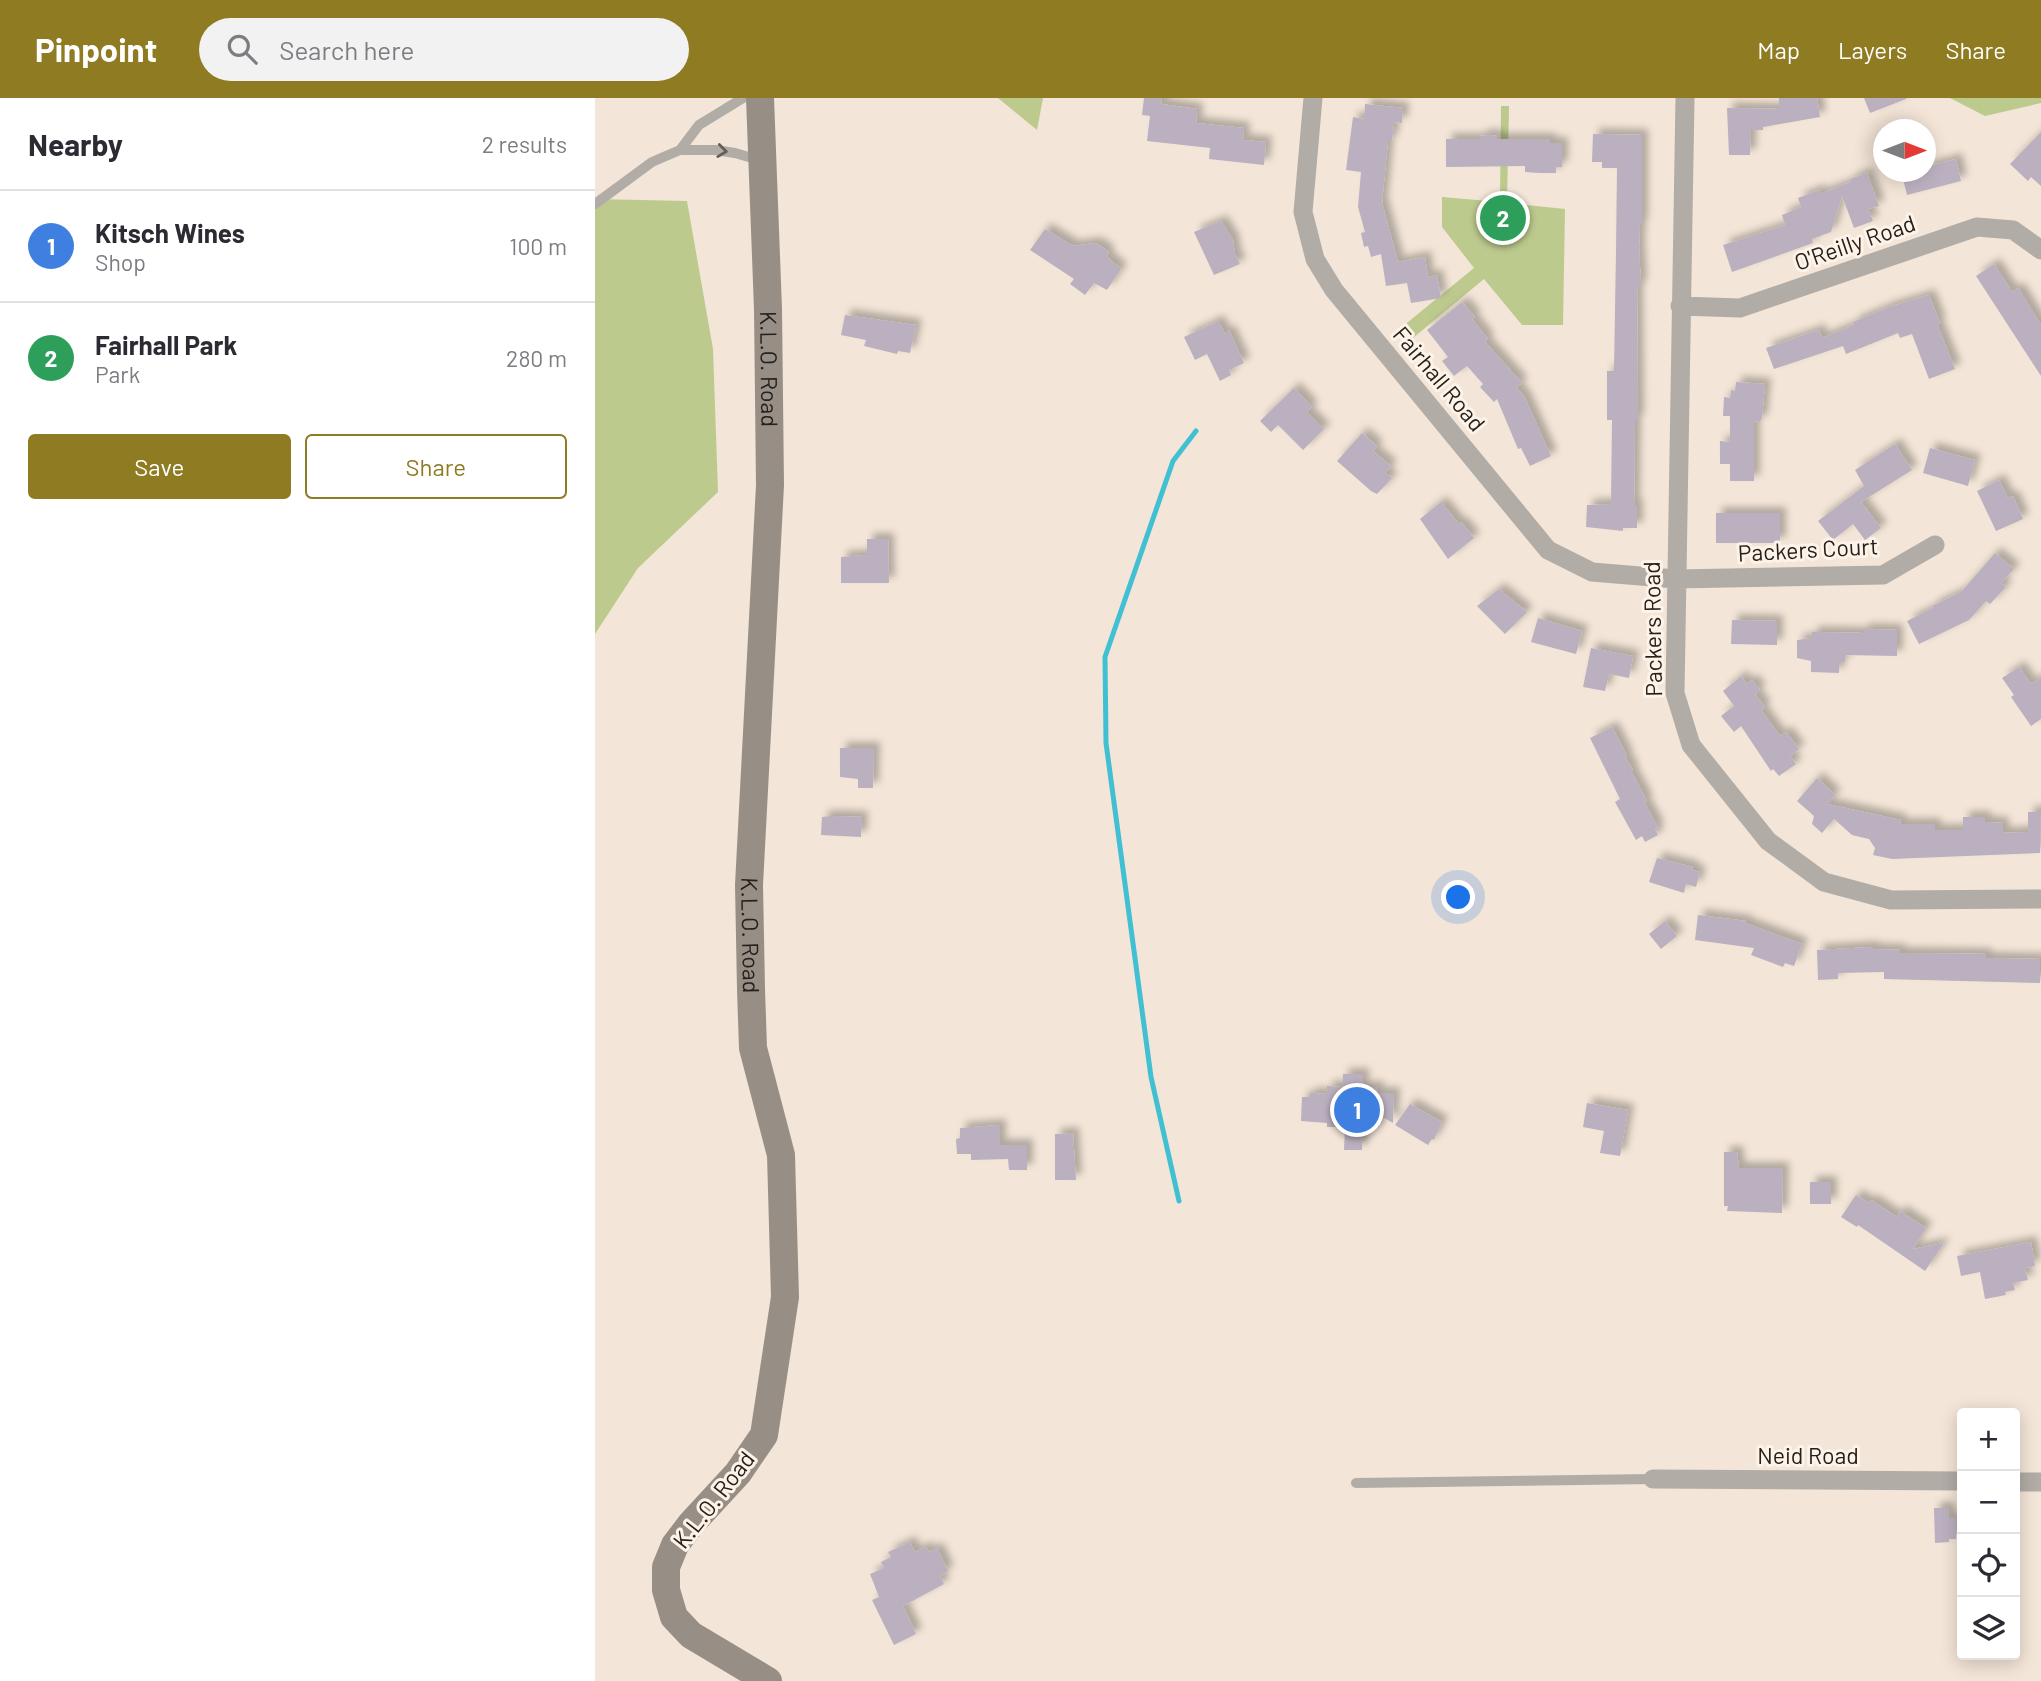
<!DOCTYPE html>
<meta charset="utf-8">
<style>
:root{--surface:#fff;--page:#f2f2f3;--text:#2b2b33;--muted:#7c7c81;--line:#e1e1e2;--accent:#8f7b21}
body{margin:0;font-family:Barlow,sans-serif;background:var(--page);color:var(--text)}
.controls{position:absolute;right:21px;bottom:21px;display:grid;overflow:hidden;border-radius:7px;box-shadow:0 4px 18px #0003}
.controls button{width:63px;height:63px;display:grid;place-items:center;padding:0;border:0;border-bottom:2px solid var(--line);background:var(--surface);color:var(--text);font:35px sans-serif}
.compass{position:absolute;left:1278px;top:21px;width:63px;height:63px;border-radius:50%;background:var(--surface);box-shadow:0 4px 18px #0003;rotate:90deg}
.you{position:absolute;left:864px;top:800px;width:24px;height:24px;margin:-18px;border:5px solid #fff;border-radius:50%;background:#1a73e8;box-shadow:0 0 0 10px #1a73e833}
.badge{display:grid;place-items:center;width:46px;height:46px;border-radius:50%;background:var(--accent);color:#fff;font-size:23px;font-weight:700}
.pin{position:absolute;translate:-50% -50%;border:4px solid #fff;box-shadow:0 2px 7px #0006}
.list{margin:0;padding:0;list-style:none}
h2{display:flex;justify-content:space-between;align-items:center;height:91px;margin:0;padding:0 28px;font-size:30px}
h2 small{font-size:23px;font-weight:400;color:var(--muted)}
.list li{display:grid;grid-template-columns:46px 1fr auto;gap:21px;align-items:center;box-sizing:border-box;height:112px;padding:0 28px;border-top:2px solid var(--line)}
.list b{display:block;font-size:26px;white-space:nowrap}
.list p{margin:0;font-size:23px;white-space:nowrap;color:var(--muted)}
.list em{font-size:23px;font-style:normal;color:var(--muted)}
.actions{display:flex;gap:14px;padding:21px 28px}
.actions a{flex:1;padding:16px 0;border:2px solid var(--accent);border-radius:7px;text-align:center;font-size:24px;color:var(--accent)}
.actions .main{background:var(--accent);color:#fff}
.icon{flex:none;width:38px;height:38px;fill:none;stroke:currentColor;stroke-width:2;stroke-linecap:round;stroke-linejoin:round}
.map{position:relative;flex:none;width:1446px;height:1583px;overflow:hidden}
header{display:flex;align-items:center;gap:42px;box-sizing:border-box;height:98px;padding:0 35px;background:var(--accent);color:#fff}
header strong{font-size:33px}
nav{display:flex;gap:38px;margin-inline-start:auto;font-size:24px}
.search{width:490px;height:63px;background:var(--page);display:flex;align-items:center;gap:18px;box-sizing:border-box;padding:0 24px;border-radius:38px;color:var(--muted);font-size:26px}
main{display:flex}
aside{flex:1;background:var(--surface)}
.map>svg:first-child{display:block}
</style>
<header>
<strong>Pinpoint</strong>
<div class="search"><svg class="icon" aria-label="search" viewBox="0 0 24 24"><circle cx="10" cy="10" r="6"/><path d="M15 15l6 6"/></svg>Search here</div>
<nav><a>Map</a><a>Layers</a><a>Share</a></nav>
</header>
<main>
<aside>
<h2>Nearby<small>2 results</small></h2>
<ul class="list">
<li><span class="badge" style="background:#3f7fe0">1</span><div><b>Kitsch Wines</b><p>Shop</p></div><em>100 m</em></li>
<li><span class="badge" style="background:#2e9e5b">2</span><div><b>Fairhall Park</b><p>Park</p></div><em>280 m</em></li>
</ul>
<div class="actions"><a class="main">Save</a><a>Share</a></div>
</aside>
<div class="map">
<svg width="1446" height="1583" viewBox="0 0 1446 1583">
<defs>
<filter id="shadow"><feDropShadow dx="6" dy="-6" stdDeviation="3.5" flood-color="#0004"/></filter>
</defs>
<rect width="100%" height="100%" fill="#f3e5d7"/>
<path fill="#bdca8e" d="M403,0H448L442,32Z
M1355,0H1446V5L1390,18Z
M906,8H914L912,105L970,111L968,227H927L889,181L812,245L807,229L879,170L847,129V99L905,104Z
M0,101L92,103L118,251L123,394L43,470L0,536Z"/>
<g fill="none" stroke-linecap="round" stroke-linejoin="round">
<path stroke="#41c0d4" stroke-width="5" d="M584,1103L556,979L511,645L510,559L578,363L601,333"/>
</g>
<path fill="#bbb0bf" filter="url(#shadow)" d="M549,0H567L566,6L602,11L601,25L649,30L648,42L671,44L669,67L614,61L615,50L552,43L555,18L547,17Z
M1184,0H1222L1225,19L1168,29V32H1156L1155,57H1134L1132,10L1184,11Z
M1269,0H1311V1L1275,15Z
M770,6L808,10L807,25L799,24L797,42H793L787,105L803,164L830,159L833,179L842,177L846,200L816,205L812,185L791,188L786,156L776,159L773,148L769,149L766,135L770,134L763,109L766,74L751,72L758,19L769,21Z
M1446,34V88L1436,79L1433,83L1415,66Z
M998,36L1047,37V126H1045L1044,149L1046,188H1043L1042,197L1043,322H1040L1039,407H1042V430H1028V433L991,429L992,407L1016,406L1017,322H1012V273H1019L1021,153L1022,70H1007V64H997Z
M894,37L902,38V41H955V45H967V69H961V75H945L930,74V68L851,69V41H885V38Z
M1361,61L1366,83L1312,97L1307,77L1331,74V69Z
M1272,75L1284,108L1273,111L1278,123L1259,130L1247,98L1236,134L1217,141L1218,145L1137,174L1128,147L1190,127L1187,117L1206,109L1203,100L1224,92L1225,96L1256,84L1255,81Z
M626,123L638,142L640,156L645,166L619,177L599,134Z
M450,131L478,148L501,145L514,154L511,158L526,171L512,192L499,185L490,197L475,186L479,181L435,152Z
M1399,166L1417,194L1423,190L1446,227V278L1381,178Z
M1334,197L1345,225L1342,226L1360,271L1334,281L1317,236L1305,240L1303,235L1251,256L1248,248L1179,271L1171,250L1224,232L1227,240L1259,227L1258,224L1294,209Z
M867,204L880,219L877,221L893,241L890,244L927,285L921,289L929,298L956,358L935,368L926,350L923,351L902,301L899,304L885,289L888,286L872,268L859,278L847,263L853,259L832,232Z
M250,217L321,227L315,255L303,253L302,256L269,248L271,242L246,237Z
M623,223L630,236L634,232L649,265L634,272L636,277L625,283L612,256L600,262L589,239Z
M1141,284L1170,286L1167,320L1165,324L1159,323V383H1135V366H1125V343L1135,344V318H1128L1129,299L1135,300L1136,292L1140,293Z
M699,290L717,309L712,314L729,331L708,352L683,327L676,334L665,323Z
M767,335L782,348L778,353L796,368L790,375L797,380L782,396L776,393L742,363Z
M1300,346L1317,372L1266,404L1286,430L1270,442L1258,426L1238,442L1223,423L1269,388L1260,372Z
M1335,350L1380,362L1373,388L1328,375Z
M1404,382L1413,400L1418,398L1428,421L1401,433L1382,393Z
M846,404L864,426L866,424L879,440L853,461L825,421Z
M1121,415H1185V445H1121Z
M272,441H293L294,485H246V459L272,457Z
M1400,455L1419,471L1406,485L1411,489L1395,506L1391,503L1374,522L1324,546L1312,523L1338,510L1337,508L1366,494Z
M904,491L932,514L910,536L882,508Z
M943,520L987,533L981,556L936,544Z
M1137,522L1182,523V547L1136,546Z
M1268,531L1302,532V558L1250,557V564H1244V575L1216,574V563L1202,560V542L1217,540V534L1268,535Z
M996,550L1038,558L1034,580L1014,576L1010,593L988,589Z
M1424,569L1436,586L1446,580V621L1436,628L1416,599L1419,597L1407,580Z
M1146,578L1152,586L1157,582L1165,592L1160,596L1170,609L1166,612L1185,638L1191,634L1204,651L1195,658L1201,666L1184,678L1178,671L1176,673L1146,628L1139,634L1126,618L1139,608L1128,593Z
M1017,629L1032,658L1030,659L1038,672L1036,673L1052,703L1049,704L1063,729L1060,731L1063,737L1050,744L1047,738L1041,742L1020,704L1025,701L995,640Z
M245,650H279L278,690H263V681L245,679Z
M1222,680L1240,697L1232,706L1306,722L1305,726H1340V732H1368V719H1390V724L1408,725V735L1433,734V714H1446L1445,755L1297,761L1278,757L1280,750L1274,741L1257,737L1239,721L1227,735L1217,726L1219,718L1202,703Z
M236,718L267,719L266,739L226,737L227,719Z
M1062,760L1098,769L1097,772L1105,774L1101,789L1091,786L1089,795L1054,784Z
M1103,817L1151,823L1150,825L1207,846L1199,868L1190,865L1188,869L1156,857L1159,850L1100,842Z
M1070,823L1082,838L1066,851L1054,836Z
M1278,849V851L1305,852V855L1391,856V860L1445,861V885L1289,881V874L1243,875V881L1223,882L1222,852Z
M748,976H768V989H783V995H799L798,1025L782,1016L784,1029H767V1052H749L750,1029H732V1025L706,1023L707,999H715V995L732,996V988L747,989Z
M992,1005L1033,1012L1025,1058L1005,1055L1009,1033L988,1029Z
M815,1006L847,1024L839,1042L837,1041L833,1047L800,1027Z
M405,1027V1047H432V1072H414L413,1061L376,1062V1056H362L361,1041L365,1040V1030Z
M478,1035L481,1082H460V1036Z
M1129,1054H1142L1144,1070H1188L1187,1115L1132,1113L1133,1108H1129Z
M1215,1084H1236V1106H1215Z
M1261,1097L1274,1105L1276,1102L1302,1119L1305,1113L1331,1130L1318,1151L1349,1145L1330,1173L1263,1127L1262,1129L1246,1119Z
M1436,1144L1440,1168L1430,1170L1433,1182L1418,1185L1420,1192L1410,1194L1411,1197L1390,1201L1385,1174L1366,1178L1362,1158Z
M1339,1410H1354V1420H1361V1441H1354V1444L1340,1445Z
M315,1444L320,1454L331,1449L334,1454L342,1450L353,1473L345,1478L349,1486L308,1508L321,1536L299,1547L277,1502L284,1499L275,1476L289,1470L286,1464L296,1459L293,1454Z"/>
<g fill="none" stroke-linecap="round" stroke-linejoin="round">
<path stroke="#b1aca6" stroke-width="10" d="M85,52L104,27L148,0
M0,106L57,64L85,52H120L140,55L164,62
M761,1385L1058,1381"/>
<path stroke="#b1aca6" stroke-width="19" d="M718,0L708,114L720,161L739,192L953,452L997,474L1081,481L1288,477L1340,447
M1090,0L1080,595L1096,647L1173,743L1229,784L1296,802L1446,801
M1085,208L1145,210L1382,129L1418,132L1446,152
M1058,1381L1367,1383
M1420,1384H1446"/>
<path stroke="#978f86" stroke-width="28" id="s1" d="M165,0L173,211L175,387L154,787L156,891L158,950L186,1057L190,1199L169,1337L143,1375L96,1426L80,1447L71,1469V1492L79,1519L96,1537L173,1583"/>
</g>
<defs><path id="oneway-chevron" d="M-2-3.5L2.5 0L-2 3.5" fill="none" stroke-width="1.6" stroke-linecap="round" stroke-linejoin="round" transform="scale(1.75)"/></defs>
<use stroke="#645f5a" href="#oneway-chevron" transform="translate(127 53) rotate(7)"/>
<g text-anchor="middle" stroke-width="6" stroke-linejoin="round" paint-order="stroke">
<g font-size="23" fill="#25201b" stroke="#fef3e8">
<text transform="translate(1260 145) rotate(-19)" y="8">O'Reilly Road</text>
<text dy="8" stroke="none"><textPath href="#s1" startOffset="271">K.L.O. Road</textPath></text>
<text transform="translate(844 281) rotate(50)" y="8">Fairhall Road</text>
<text transform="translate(1213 452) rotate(-3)" y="8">Packers Court</text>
<text transform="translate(1058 531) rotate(-91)" y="8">Packers Road</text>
<text dy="8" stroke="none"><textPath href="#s1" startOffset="838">K.L.O. Road</textPath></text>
<text x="1213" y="1366">Neid Road</text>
<text transform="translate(119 1402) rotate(-52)" y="8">K.L.O. Road</text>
</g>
</g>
</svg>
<div class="controls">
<button>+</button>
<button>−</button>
<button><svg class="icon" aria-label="locate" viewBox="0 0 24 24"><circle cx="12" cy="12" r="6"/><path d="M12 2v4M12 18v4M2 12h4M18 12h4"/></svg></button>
<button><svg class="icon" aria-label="layers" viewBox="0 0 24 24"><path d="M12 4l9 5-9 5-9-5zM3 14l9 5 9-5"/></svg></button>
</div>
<svg class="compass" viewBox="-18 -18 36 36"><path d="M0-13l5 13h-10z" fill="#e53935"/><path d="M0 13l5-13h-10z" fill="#7c7c81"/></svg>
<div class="you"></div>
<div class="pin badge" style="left:762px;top:1012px;background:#3f7fe0">1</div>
<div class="pin badge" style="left:908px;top:120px;background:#2e9e5b">2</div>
</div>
</main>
